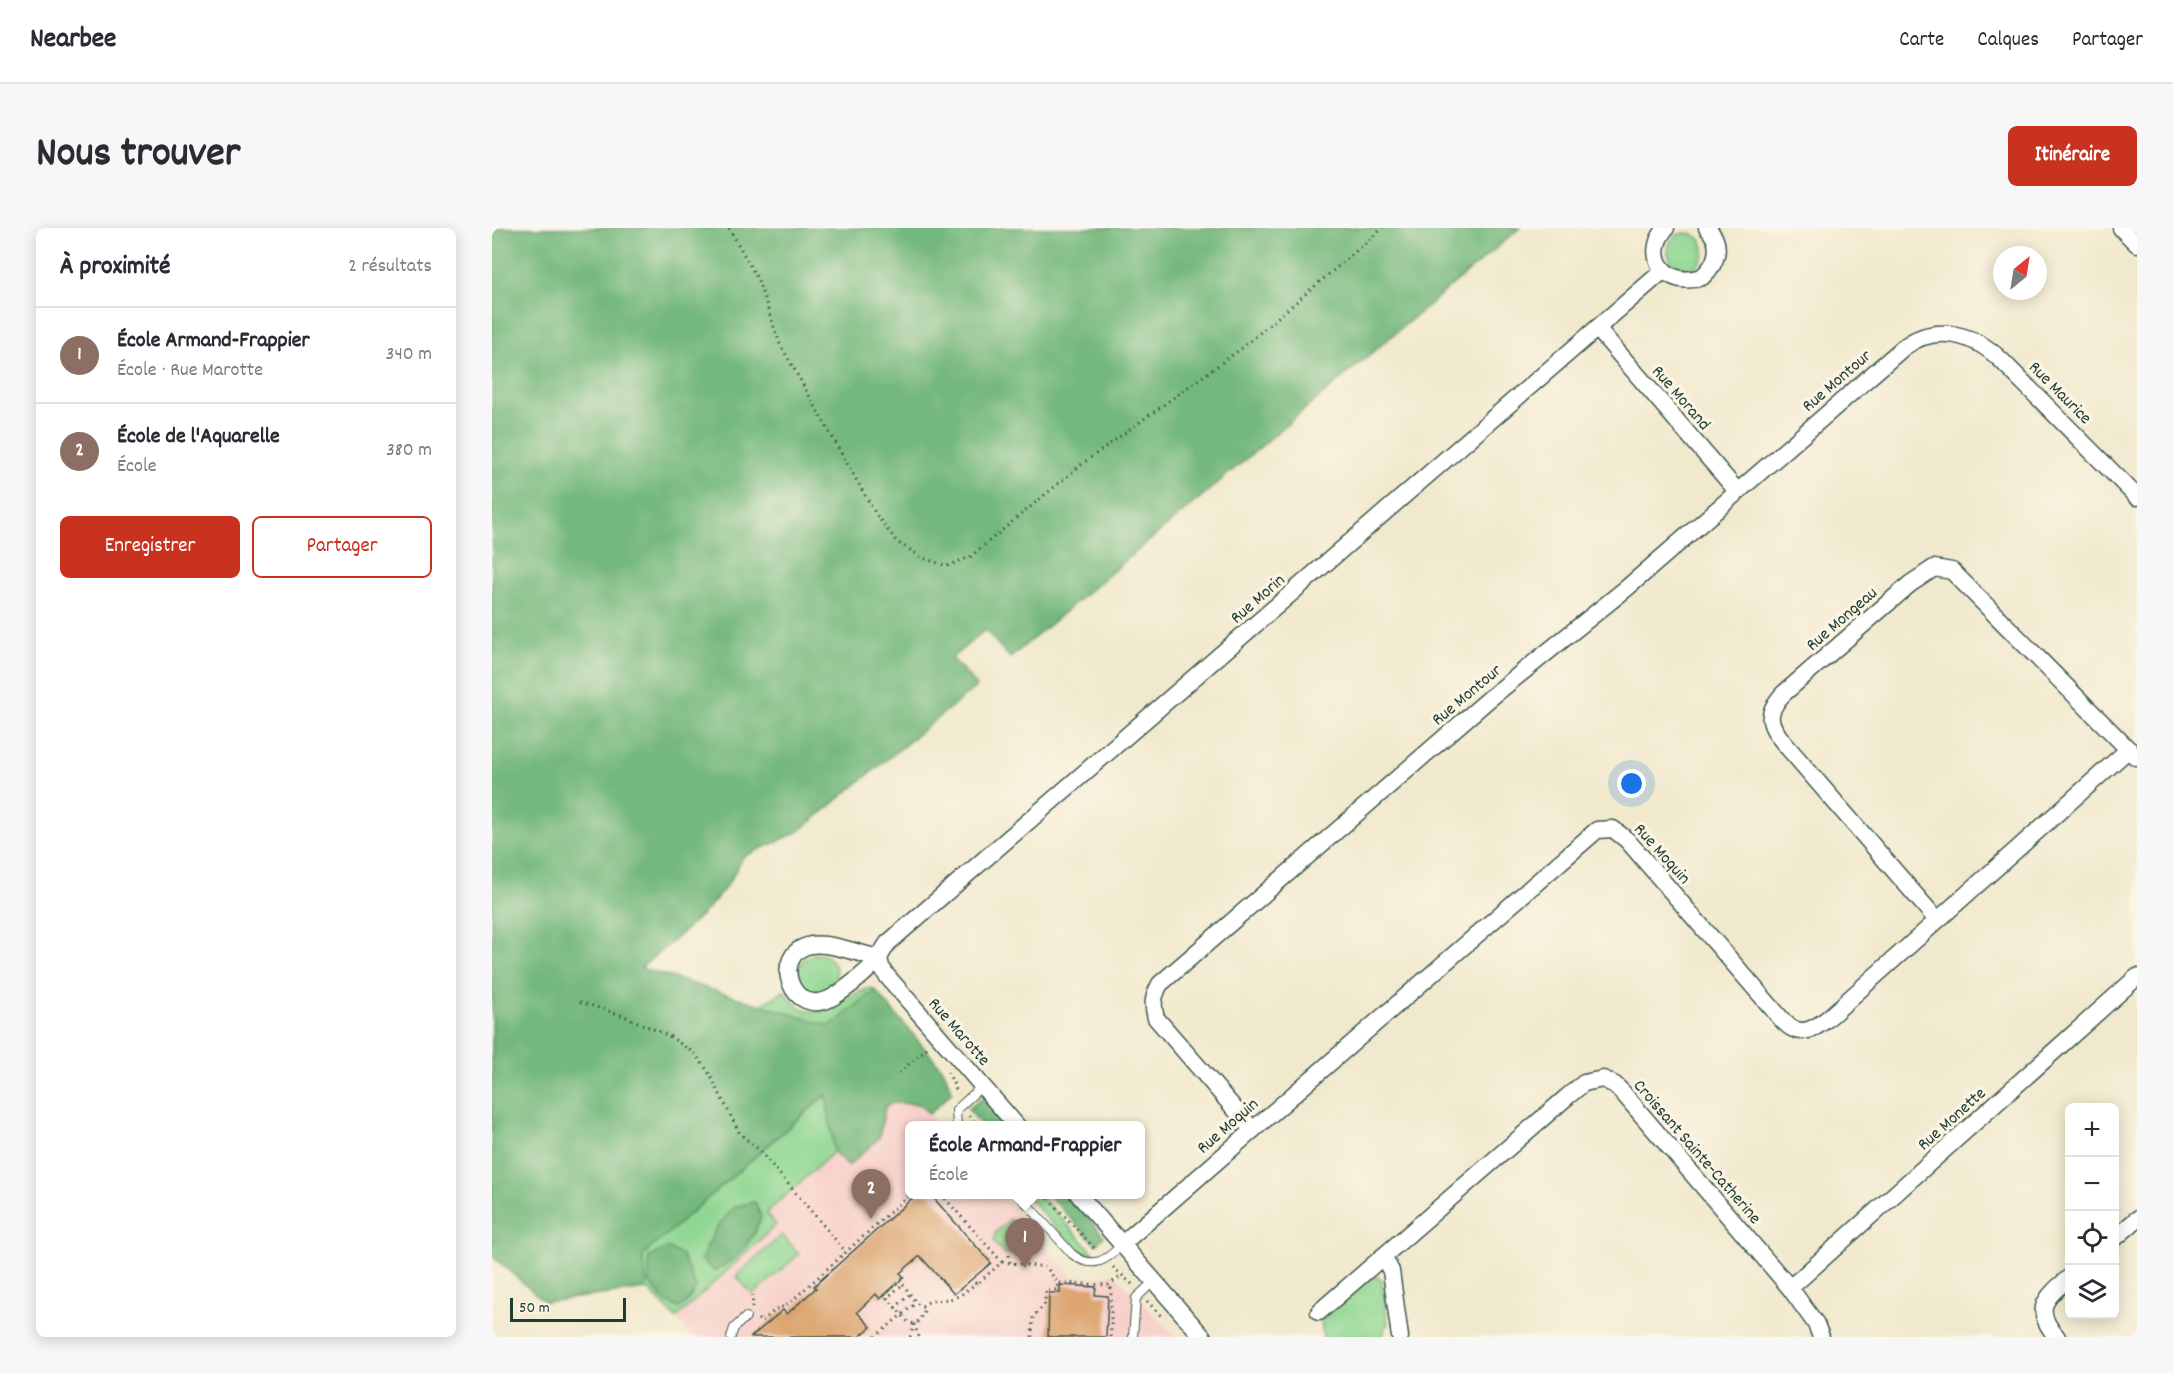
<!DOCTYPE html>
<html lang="fr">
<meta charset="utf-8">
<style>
:root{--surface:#fff;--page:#f7f7f7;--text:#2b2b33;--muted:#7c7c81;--line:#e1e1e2;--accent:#c8321e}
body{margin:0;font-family:Dekko,sans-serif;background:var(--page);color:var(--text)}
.controls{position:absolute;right:18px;bottom:18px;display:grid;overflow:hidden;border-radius:9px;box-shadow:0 3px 15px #0003}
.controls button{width:54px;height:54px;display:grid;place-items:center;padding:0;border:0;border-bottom:2px solid var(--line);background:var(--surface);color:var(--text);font:30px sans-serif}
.compass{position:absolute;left:1501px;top:18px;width:54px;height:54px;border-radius:50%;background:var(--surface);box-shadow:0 3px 15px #0003;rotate:30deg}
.scale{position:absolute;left:18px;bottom:15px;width:116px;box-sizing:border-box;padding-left:6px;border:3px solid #1f3d34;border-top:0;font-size:16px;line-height:21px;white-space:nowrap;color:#1f3d34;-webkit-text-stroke:4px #fcf5e5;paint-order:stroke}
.you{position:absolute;left:1140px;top:556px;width:21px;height:21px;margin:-15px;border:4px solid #fff;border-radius:50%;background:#1a73e8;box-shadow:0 0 0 9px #1a73e833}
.badge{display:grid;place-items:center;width:39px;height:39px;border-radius:50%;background:var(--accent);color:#fff;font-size:20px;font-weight:700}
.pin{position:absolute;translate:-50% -50px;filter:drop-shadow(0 2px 3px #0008)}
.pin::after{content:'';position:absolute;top:32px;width:21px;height:18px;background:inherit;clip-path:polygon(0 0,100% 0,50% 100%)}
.popup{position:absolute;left:413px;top:893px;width:240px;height:78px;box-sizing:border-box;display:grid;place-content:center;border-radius:9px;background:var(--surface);filter:drop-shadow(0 2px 4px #0005);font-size:20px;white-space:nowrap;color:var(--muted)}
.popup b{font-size:22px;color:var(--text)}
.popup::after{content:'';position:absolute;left:50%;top:100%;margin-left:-12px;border:12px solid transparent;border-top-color:var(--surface)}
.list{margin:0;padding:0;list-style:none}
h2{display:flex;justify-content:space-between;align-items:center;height:78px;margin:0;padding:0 24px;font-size:26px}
h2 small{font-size:20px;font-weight:400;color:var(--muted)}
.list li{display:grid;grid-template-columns:39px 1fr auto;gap:18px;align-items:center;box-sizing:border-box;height:96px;padding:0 24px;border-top:2px solid var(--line)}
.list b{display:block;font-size:22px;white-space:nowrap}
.list p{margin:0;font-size:20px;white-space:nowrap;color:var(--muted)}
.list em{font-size:20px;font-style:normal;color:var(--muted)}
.actions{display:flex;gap:12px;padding:18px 24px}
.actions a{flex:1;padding:14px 0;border:2px solid var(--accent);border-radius:9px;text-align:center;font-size:21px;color:var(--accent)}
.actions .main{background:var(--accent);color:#fff}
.icon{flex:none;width:33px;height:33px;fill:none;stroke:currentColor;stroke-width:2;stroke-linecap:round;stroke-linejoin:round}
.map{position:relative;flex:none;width:1645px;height:1109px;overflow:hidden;border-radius:9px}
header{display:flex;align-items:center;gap:36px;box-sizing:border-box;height:84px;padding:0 30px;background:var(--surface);border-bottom:2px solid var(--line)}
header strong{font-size:28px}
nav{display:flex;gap:33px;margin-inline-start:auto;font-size:21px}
.intro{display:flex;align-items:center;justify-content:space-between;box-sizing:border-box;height:144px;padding:0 36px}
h1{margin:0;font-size:42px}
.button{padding:15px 27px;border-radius:9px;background:var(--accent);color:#fff;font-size:21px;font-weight:700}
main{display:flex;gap:36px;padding:0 36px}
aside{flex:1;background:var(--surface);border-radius:9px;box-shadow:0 3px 15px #0003}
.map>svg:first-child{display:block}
</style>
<header>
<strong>Nearbee</strong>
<nav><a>Carte</a><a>Calques</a><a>Partager</a></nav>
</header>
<div class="intro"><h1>Nous trouver</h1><a class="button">Itinéraire</a></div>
<main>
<aside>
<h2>À proximité<small>2 résultats</small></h2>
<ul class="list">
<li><span class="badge" style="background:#8d6e63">1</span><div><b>École Armand-Frappier</b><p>École · Rue Marotte</p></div><em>340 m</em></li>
<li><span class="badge" style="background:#8d6e63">2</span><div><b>École de l'Aquarelle</b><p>École</p></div><em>380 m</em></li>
</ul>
<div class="actions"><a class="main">Enregistrer</a><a>Partager</a></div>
</aside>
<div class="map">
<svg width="1645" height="1109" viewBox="0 0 1645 1109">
<rect width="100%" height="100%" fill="#fcf5e5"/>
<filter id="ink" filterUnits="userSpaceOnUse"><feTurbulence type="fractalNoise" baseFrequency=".0167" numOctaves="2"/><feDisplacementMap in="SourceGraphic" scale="12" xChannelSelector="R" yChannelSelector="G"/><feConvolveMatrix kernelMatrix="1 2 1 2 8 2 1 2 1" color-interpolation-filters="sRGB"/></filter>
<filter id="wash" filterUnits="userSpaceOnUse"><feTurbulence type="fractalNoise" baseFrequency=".008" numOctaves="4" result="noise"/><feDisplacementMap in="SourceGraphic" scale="24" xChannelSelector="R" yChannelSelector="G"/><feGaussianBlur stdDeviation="1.35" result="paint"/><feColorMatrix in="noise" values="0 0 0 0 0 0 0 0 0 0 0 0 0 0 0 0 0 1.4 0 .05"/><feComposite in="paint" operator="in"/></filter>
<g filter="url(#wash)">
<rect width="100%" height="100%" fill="#f1e9cd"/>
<path fill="#f7d0ca" d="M400,875L427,876L447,897L418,898V966L508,967L581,1049L603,1051L621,1045L684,1109H200L184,1090L284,997L274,985L342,924L356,938L387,910L393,879Z"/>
<path fill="#8fd792" stroke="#578a63" stroke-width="1.5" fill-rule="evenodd" d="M1176 23a18 18 0 1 1 36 0a18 18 0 1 1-36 0Z
M306 745a19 19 0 1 1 38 0a19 19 0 1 1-38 0Z
M379,760L383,762L338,799L269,777L292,763C324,807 345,768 379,760Z
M335,866L342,924L274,985L284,997L184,1090L155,1061L151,1027ZM263,974L269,989L262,1007L242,979Z
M534,967H547L604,1027L584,1022Z
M518,991L532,1007L531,1016L537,1022L528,1031L521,1024L514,1027L502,1015L503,1005Z
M290,1007L307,1026L261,1067L244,1048Z
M878,1049H886L890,1053L896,1097L893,1098L891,1109H831L829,1092Z"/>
<path fill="#73b87c" stroke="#497a58" stroke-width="1.5" d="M0,0H1028L518,430L493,402L460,430L485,458L306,604L251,629C230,677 187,706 149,740L338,798L383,762L452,843L460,864L437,886L427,876L400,875L393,879L387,910L356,938L342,924L334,866L151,1027L155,1061L53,1074L0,1028Z
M490,870L515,897H490L476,881Z
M556,967H576L612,1008L604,1017Z
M263,974L269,989C259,1015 248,1030 222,1043L209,1031L223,1002L242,979Z
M175,1020L190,1027L204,1060L196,1073L187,1080L174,1074L157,1054V1029Z"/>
<g id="blocks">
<path fill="#dca46f" d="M425,966H438L499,1035L462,1066L428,1028L408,1045L412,1049L388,1071L384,1066L365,1084L379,1099L367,1109H259L291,1082L295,1086L324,1060L322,1058Z
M568,1057L604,1059L603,1067L616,1068L614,1109H556L557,1065H568Z"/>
</g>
</g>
<g filter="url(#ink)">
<use href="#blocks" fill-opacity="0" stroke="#3e574b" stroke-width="1.5"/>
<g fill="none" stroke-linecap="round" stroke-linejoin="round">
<g stroke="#3e574b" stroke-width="10">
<path id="service" d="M465,898L464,882L490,858
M526,966L580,1026C600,1042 615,1033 630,1016
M239,1109L242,1100L254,1089
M641,1109L644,1070L662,1053"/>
</g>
<g stroke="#3e574b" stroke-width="19">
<path id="minor" d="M1174,0C1149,29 1176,61 1210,49C1226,35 1231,15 1215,0
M1629,0L1645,16
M1105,100L1245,263
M1445,692L1292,515C1276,495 1273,486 1291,466L1418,356L1442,340L1460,343L1644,529
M387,730C367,726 339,714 319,717C277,725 299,793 341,769C353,762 378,742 387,730C390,725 392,720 396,715L1172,42
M387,730L389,739L395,748L525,898
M760,901L664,790C660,776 661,769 668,756L997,471L1136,359L1412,119C1444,95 1482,106 1509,132L1645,269
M586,966L711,1109
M1622,1011L1645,991
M630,1016L1105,602L1121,601L1135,612L1292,794C1307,809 1320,803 1335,791L1637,521
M891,1028L899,1043L908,1109
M1298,1060L1645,749
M827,1084L1076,868L1092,855L1111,851L1123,857L1131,865L1298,1060L1324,1096L1329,1109
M1565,1109C1540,1081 1553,1070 1578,1049"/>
</g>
<path stroke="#3e574b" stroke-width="3" stroke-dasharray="1.5 4.5" stroke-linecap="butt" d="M237,0L265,50L288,116L383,285L405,314L431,330L455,338L478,329L590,236L750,120L891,0
M88,774L132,788L177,808L202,825L216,843L248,906L267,922L354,1024
M456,844L466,866
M407,845L436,819
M477,888L486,898
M443,966L446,970L449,967
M449,966L510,1034L485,1056L480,1051
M552,966L604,1022
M517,1027L518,1035
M510,1034L554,1039L566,1055L616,1057L630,1048
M621,1039L641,1057
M411,1056L424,1075L433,1081L427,1093L422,1096L416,1094L395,1070Z
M655,1073L671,1090
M430,1078C440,1069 452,1074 464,1069C471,1067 477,1059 485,1056
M260,1080L261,1067
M403,1080L417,1067
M266,1091L269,1094L287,1079H293L418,966
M422,1096L427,1109
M383,1109L424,1075
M418,1109L422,1097
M540,1109L541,1089L552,1077L554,1062H565L566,1055
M619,1109V1055"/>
<use href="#service" stroke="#fff" stroke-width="8"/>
<use href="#minor" stroke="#fff" stroke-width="16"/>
</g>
</g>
<g text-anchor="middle" stroke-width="6" stroke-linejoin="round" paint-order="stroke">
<g font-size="18" fill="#1f3d34" stroke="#fcf5e5">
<text transform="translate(1344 152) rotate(-41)" y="6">Rue Montour</text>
<text transform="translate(1569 164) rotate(45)" y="6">Rue Maurice</text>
<text transform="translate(1190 169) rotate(49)" y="6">Rue Morand</text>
<text transform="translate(765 370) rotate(-41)" y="6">Rue Morin</text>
<text transform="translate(1349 390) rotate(-41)" y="6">Rue Mongeau</text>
<text transform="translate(974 466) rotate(-40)" y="6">Rue Montour</text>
<text transform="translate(1171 625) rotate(48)" y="6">Rue Moquin</text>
<text transform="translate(468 803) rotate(49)" y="6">Rue Marotte</text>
<text transform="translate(1459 890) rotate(-42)" y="6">Rue Monette</text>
<text transform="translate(735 897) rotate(-41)" y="6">Rue Moquin</text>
<text transform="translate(1206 923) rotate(49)" y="6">Croissant Sainte-Catherine</text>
</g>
</g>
</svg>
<div class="controls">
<button>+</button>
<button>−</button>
<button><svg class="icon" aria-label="locate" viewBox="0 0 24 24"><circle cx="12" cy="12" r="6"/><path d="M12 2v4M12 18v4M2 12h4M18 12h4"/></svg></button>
<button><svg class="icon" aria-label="layers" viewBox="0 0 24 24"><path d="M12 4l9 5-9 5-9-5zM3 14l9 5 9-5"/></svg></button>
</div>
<svg class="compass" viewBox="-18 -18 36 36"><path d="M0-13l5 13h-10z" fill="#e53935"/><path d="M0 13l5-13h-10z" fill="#7c7c81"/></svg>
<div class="scale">50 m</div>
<div class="you"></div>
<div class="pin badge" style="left:533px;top:1040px;background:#8d6e63">1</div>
<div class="popup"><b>École Armand-Frappier</b>École</div>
<div class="pin badge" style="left:379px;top:991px;background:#8d6e63">2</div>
</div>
</main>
